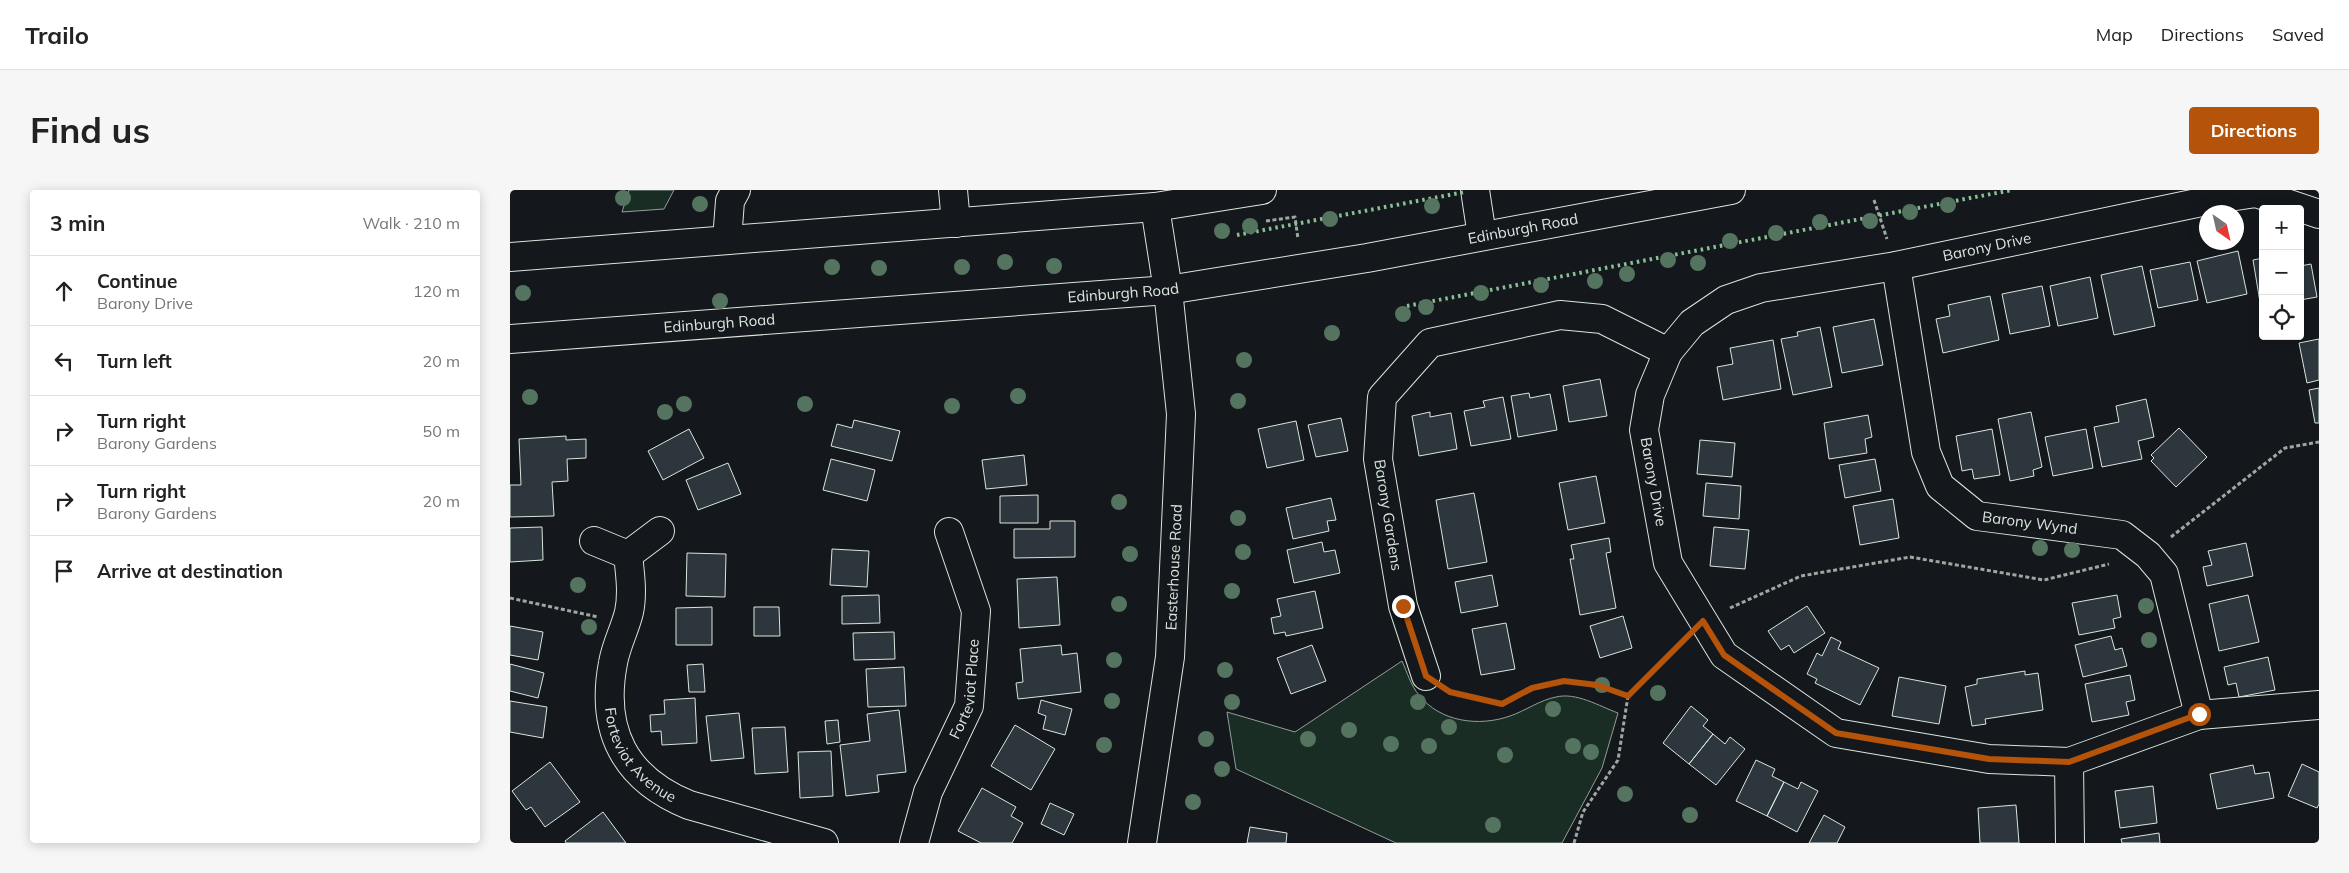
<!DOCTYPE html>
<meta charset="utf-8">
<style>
:root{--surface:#fff;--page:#f6f6f6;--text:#222;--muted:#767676;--line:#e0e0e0;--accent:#b45309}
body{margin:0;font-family:Mulish,sans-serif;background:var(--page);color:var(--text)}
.controls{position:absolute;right:15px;top:15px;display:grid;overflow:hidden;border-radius:5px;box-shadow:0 2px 12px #0003}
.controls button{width:45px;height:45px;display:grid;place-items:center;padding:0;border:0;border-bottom:1px solid var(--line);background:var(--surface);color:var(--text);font:25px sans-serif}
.compass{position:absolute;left:1689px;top:15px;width:45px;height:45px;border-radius:50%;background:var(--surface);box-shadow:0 2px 12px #0003;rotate:146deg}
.stop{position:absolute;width:15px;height:15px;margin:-11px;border:4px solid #b45309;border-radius:50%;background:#fff}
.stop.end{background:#b45309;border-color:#fff;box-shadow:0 1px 5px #0008}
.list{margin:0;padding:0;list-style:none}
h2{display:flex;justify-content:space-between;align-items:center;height:65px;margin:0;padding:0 20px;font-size:21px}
h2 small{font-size:16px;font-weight:400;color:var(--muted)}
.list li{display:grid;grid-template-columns:32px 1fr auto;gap:15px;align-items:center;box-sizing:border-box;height:70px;padding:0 20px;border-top:1px solid var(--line)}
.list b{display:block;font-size:19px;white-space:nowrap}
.list p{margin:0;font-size:16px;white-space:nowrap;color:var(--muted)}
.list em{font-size:16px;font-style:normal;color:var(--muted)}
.icon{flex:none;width:28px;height:28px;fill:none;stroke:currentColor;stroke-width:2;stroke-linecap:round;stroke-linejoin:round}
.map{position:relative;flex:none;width:1809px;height:653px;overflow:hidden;border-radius:5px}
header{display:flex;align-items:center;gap:30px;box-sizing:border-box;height:70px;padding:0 25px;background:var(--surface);border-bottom:1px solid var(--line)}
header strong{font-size:24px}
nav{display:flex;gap:28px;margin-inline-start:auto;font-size:18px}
.intro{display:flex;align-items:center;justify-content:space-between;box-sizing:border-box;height:120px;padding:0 30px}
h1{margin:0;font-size:35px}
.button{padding:12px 22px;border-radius:5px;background:var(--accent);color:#fff;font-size:18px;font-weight:700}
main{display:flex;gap:30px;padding:0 30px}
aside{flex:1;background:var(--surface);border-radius:5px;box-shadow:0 2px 12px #0003}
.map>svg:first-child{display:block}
</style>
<header>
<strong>Trailo</strong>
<nav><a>Map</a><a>Directions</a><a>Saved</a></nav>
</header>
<div class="intro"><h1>Find us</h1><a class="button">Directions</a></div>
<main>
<aside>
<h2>3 min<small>Walk · 210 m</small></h2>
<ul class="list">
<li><svg class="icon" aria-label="ahead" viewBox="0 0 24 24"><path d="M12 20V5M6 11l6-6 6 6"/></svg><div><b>Continue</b><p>Barony Drive</p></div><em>120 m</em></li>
<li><svg class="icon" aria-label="left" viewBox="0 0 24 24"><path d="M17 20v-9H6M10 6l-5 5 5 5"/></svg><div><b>Turn left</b></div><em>20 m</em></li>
<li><svg class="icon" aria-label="right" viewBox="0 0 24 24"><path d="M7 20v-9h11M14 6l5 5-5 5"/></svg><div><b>Turn right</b><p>Barony Gardens</p></div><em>50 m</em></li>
<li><svg class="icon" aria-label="right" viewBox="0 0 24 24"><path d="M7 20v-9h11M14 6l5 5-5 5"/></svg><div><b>Turn right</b><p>Barony Gardens</p></div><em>20 m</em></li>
<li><svg class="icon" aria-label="arrive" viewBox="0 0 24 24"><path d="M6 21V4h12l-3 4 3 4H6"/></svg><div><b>Arrive at destination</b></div></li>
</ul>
</aside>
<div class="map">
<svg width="1809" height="653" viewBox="0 0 1809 653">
<rect width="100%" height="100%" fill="#14181c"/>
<path fill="#1a2d24" stroke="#939e99" d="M119,0H164L154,19L112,22Z
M892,471C897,482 901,496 909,505C930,532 969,537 1000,526C1015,521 1030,510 1046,507C1066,502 1089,516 1108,523L1092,578L1052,653H886L726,579L717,522L785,542Z"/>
<path fill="#2c363c" stroke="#d8e6dc" d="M1728,61L1737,104L1697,113L1687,71Z
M1753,68V130L1743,70Z
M1680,72L1688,110L1648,118L1640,80Z
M1801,74L1807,107L1790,110V76Z
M1632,76L1645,136L1604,145L1591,85Z
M1580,87L1588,128L1548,136L1540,96Z
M1532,96L1540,136L1500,144L1492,104Z
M1480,106L1489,150L1433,163L1426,129L1440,126L1438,115Z
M1364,129L1373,175L1332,183L1323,137Z
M1310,137L1322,197L1283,205L1271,149L1288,146L1287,142Z
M1809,149V190L1797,193L1789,153Z
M1263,150L1271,199L1213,210L1207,177L1223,174L1220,158Z
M1090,189L1097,226L1059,232L1053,196Z
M1809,198V233H1805L1799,200Z
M1019,203L1020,208L1040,204L1047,240L1008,247L1001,206Z
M993,207L1001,249L961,256L954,221L975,217L973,211Z
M1636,209L1644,247L1628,251L1632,269L1592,277L1584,237L1609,232L1606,216Z
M920,222V227L941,223L947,259L909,266L902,226Z
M1521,222L1532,277L1523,280L1524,286L1500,291L1488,229Z
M1358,225L1362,247L1355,249L1357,263L1319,269L1314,233Z
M831,228L838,261L806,267L798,235Z
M344,230L390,241L382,271L321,256L327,234L342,238Z
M786,231L794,270L757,278L748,239Z
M1669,238L1697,267L1666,297L1641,271L1644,268L1641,265Z
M179,239L194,268L153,290L138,261Z
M1482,239L1490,285L1464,289L1462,279L1452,281L1446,246Z
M1576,239L1583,278L1543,286L1535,247Z
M56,246V250L76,249V268L57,269L58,291L42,292L44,326L0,327V295H11L9,249Z
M1190,250L1225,253L1222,287L1187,284Z
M514,265L517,295L476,299L472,270Z
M321,269L365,280L357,311L313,300Z
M1365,269L1371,301L1335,308L1329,275Z
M218,273L231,304L188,320L176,290Z
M1086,286L1095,333L1058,340L1049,293Z
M1196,293L1231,296L1229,329L1193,326Z
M964,303L977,372L938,379L926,310Z
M528,305V333H490V306Z
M821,308L826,330L817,331L819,341L783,349L776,318Z
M1383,309L1389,348L1350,355L1343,316Z
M540,331H565V367L504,368V339H540Z
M32,337L33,370L0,372V338Z
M1204,337L1239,340L1235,379L1200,376Z
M1099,348L1101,362L1096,363L1106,418L1070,425L1060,369H1064L1061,355Z
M812,352L814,362L825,360L830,383L784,393L777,360Z
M1736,353L1743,386L1697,396L1693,377L1702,375L1698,361Z
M322,359L359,361L357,397L320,395Z
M177,363L216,364L215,407L176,406Z
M982,385L988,416L951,423L945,392Z
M547,387L550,435L509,438L507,389Z
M805,401L813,438L776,446L775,442L764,444L761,428L771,426L767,409Z
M369,405L370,433L332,434V406Z
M1607,405L1611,427L1603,429L1605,438L1569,445L1562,413Z
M1738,405L1749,452L1709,461L1699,414Z
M1297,416L1315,443L1284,463L1279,455L1271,460L1258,441Z
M202,417V455H166V418Z
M244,417H269L270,446H244Z
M1113,426L1122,458L1090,468L1080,436Z
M996,433L1005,479L971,485L962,439Z
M0,436L33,442L28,470L0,465Z
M384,442L385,469L344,470L343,443Z
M1601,446L1605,460L1612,458L1617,476L1573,487L1565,455Z
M1321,447L1331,452L1328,459L1369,478L1350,515L1305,493L1307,489L1297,484L1307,463L1312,466Z
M551,455L552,465L567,463L571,502L508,509L506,493L513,492L510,459Z
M802,455L816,491L781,504L767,468Z
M1758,467L1765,500L1729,507L1726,493L1718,495L1714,477Z
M0,474L34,483L28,508L0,501Z
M193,474L195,502H179L177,475Z
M394,477L396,516L358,517L356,479Z
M1515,481V485L1528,483L1533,520L1475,529L1476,534L1462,536L1455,497L1467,494V489Z
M1620,485L1625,510L1616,512L1619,525L1582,532L1575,494Z
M1389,487L1436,496L1429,534L1382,526Z
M185,508L187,553L152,555L151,541L141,542L140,525L155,524L154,510Z
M531,510L562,519L555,545L533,539L536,526L528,523Z
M0,511L37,517L33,548L0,542Z
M1181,516L1198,530L1193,536L1203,544L1179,574L1153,553Z
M389,520L396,582L367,585L369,602L336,606L330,555L360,551L357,524Z
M229,523L234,568L201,571L196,526Z
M328,530L330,552L317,554L315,531Z
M505,535L545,559L521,600L481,576Z
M275,537L278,582L245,584L242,538Z
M1203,544L1215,554L1220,547L1235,559L1206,595L1179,574Z
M321,561L323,606L290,608L288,562Z
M1246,570L1265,579L1262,586L1274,592L1257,626L1226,611Z
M40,572L70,612L35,637L21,617L16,620L2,601Z
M1792,574L1809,582V614L1807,618L1778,606Z
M1743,575L1745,584L1759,582L1764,608L1707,619L1700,584Z
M1274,592L1288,599L1291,592L1308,601L1287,642L1257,626Z
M1643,596L1647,633L1610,638L1605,601Z
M472,598L506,617L501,626L513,633L502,653H471L448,641Z
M540,613L564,624L554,645L531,634Z
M1506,615L1509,653H1470L1468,618Z
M93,622L116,653H56L55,651Z
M1314,625L1335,637L1327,653H1299Z
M740,637L777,643L776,653H737Z
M1649,643L1650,653H1612L1611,649Z"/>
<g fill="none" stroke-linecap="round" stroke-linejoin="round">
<g stroke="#d8e6dc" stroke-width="30">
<g id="minor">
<path d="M443,0L446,33"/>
<path id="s1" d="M1809,24L1746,3L1706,9L1386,76L1251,98L1216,110L1182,133L1158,162L1140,205L1134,240L1158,373L1214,465L1326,543L1479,569L1559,572L1689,525L1809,515"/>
<path d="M217,50L220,11L226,0"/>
<path id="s2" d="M1386,76L1416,262L1430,296L1467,326L1612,345L1638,365L1654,384L1689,525"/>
<path d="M84,351L118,365L150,341"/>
<path id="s3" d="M118,365C120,383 123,404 119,422C115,439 106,455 103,473C90,541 115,589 179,615L314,653"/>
<path d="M916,486L893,416L868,269L872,207L920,153L1050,125L1092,129L1158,162"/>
<path d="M1559,572L1560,653"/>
<path id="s4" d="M404,653L418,602L459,516L466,421L439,342"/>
<path id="s5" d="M632,653L660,467L671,224L658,100"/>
</g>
</g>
<g stroke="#d8e6dc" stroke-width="30">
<g id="major">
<path d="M965,0L972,46"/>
<path d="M645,17L658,100"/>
<path d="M0,67L645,17L752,0"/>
<path id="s6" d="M0,149L658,100L857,68L1221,0"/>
</g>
</g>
<path stroke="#9da8a2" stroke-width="3" stroke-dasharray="4 2.5" stroke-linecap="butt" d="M1364,10L1377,49
M756,31L785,27L788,49
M1661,347L1775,258L1809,252
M0,408L88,427
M1220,418L1291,386L1400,367L1534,390L1599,374
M939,501L992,514C1045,486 1061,487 1118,506
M1064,653L1073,622L1108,570L1118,506L1173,451"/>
<use href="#minor" stroke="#14181c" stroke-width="28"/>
<use href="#major" stroke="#14181c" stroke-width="28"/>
<path stroke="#8ac095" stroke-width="4" stroke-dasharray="2.5 4" stroke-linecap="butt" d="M727,45L955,2
M897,116L1502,0"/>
</g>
<g fill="#55745f">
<circle cx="113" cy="8" r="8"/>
<circle cx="190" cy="14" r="8"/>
<circle cx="1438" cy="15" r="8"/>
<circle cx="922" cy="16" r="8"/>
<circle cx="1400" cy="22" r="8"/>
<circle cx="820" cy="29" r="8"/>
<circle cx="1360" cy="31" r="8"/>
<circle cx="1310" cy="32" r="8"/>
<circle cx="740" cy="36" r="8"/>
<circle cx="712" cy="41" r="8"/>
<circle cx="1266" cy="43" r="8"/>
<circle cx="1220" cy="51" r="8"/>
<circle cx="1158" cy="70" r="8"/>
<circle cx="495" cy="72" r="8"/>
<circle cx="1188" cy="73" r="8"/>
<circle cx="544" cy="76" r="8"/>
<circle cx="322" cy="77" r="8"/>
<circle cx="452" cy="77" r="8"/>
<circle cx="369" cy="78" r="8"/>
<circle cx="1117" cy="84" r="8"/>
<circle cx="1085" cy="91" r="8"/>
<circle cx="1031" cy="95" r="8"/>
<circle cx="13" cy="103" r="8"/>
<circle cx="971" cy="103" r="8"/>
<circle cx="210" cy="111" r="8"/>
<circle cx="916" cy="117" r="8"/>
<circle cx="893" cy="124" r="8"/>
<circle cx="822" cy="143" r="8"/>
<circle cx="734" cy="170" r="8"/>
<circle cx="508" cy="206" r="8"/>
<circle cx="20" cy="207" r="8"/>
<circle cx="728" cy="211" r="8"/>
<circle cx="174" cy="214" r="8"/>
<circle cx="295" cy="214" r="8"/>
<circle cx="442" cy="216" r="8"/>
<circle cx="155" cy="222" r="8"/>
<circle cx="609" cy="312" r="8"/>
<circle cx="728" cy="328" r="8"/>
<circle cx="1530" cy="358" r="8"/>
<circle cx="1562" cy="360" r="8"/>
<circle cx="733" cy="362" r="8"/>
<circle cx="620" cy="364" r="8"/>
<circle cx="68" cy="395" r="8"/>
<circle cx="722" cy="401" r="8"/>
<circle cx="609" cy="414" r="8"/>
<circle cx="1636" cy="416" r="8"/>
<circle cx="79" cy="437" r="8"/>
<circle cx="1639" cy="450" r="8"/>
<circle cx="604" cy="470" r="8"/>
<circle cx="715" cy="480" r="8"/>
<circle cx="1092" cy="495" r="8"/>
<circle cx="1148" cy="503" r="8"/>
<circle cx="602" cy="511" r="8"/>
<circle cx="722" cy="512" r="8"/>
<circle cx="908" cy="512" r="8"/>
<circle cx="1043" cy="519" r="8"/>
<circle cx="939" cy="537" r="8"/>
<circle cx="839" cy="540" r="8"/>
<circle cx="696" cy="549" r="8"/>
<circle cx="798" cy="549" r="8"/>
<circle cx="881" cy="554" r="8"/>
<circle cx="594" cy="555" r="8"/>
<circle cx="919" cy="556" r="8"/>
<circle cx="1063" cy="556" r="8"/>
<circle cx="1081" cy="562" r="8"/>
<circle cx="995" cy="565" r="8"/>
<circle cx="712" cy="579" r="8"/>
<circle cx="1115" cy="604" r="8"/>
<circle cx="683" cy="612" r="8"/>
<circle cx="1180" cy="625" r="8"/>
<circle cx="983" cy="635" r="8"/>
</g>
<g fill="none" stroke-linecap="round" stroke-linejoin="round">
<path stroke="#b45309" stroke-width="6" d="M893,416L916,486L940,502L992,514L1022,498L1054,491L1087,495L1118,506L1193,431L1214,465L1326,543L1479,569L1559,572L1689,524"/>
</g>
<g text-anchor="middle" stroke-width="4" stroke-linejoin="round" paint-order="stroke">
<g font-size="15" fill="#d8e6dc" stroke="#14181c">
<text dy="5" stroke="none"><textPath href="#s6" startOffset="1020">Edinburgh Road</textPath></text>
<text transform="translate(1477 57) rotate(-12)" y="5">Barony Drive</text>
<text dy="5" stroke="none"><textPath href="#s6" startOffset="615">Edinburgh Road</textPath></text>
<text dy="5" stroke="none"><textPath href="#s6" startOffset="210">Edinburgh Road</textPath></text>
<text dy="5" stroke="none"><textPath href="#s1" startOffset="821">Barony Drive</textPath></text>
<text transform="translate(878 325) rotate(81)" y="5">Barony Gardens</text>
<text dy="5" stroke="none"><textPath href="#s2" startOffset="326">Barony Wynd</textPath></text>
<text dy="5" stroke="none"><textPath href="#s5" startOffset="278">Easterhouse Road</textPath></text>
<text dy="5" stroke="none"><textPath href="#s4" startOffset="164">Forteviot Place</textPath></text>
<text dy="5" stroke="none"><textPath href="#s3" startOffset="214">Forteviot Avenue</textPath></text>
</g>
</g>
</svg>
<div class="controls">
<button>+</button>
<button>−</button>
<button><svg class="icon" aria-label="locate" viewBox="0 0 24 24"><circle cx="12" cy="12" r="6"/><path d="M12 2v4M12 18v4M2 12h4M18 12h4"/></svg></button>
</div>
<svg class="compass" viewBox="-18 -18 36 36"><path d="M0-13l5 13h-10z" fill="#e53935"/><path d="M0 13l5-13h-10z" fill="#767676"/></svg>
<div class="stop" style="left:1689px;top:524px"></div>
<div class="stop end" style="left:893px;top:416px"></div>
</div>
</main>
